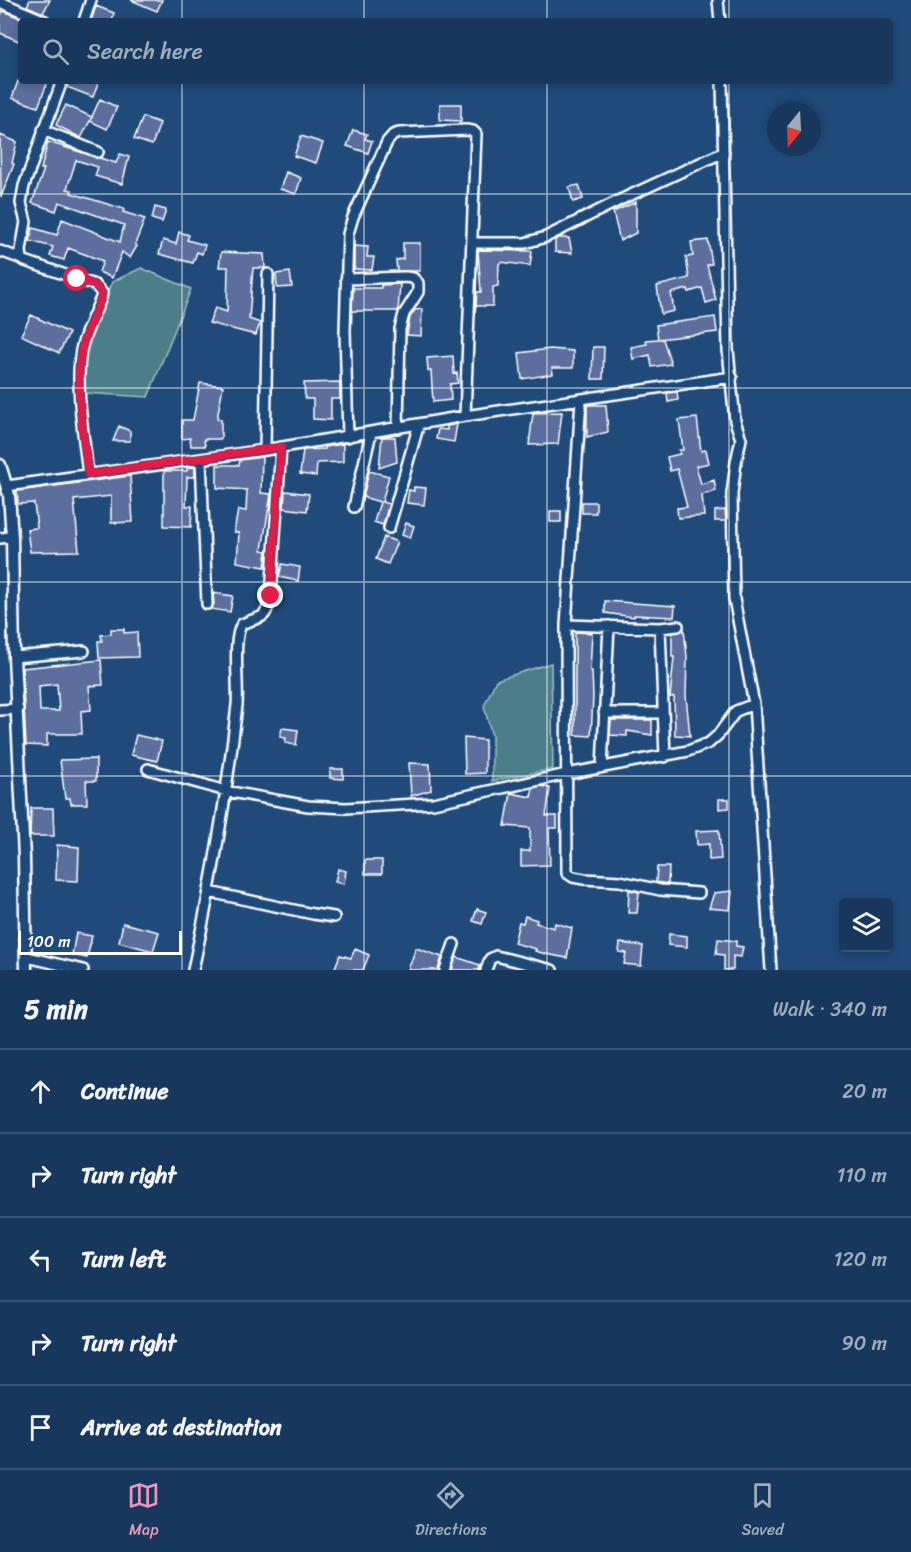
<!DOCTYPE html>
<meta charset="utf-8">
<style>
:root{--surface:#17385c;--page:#203f62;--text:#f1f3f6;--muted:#9eacbb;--line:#365272;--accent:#e797bd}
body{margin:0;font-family:Sriracha,sans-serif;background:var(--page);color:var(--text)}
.controls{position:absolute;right:18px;bottom:18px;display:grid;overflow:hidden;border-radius:6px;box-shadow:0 3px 9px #0003}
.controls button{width:54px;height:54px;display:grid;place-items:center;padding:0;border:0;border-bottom:2px solid var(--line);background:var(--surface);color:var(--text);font:30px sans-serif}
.compass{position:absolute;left:767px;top:102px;width:54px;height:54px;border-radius:50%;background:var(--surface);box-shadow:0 3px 9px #0003;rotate:198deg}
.scale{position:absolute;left:18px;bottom:15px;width:164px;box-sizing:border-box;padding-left:6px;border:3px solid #fff;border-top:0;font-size:16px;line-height:21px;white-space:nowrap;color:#fff;-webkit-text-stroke:4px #1f4a7a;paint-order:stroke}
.stop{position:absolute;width:18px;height:18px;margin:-14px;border:4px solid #e11d48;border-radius:50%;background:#fff}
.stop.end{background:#e11d48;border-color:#fff;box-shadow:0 2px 6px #0008}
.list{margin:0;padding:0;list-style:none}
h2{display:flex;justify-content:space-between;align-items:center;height:78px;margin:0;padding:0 24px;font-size:26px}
h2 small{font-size:20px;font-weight:400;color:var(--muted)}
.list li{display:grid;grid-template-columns:39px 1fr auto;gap:18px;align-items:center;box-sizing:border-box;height:84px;padding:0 24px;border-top:2px solid var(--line)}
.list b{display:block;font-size:22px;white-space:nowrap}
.list em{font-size:20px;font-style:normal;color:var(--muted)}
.icon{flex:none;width:33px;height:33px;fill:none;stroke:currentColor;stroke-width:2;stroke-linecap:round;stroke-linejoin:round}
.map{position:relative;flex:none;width:911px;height:970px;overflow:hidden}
.search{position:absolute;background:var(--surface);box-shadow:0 3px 9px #0003;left:18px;right:18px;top:18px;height:66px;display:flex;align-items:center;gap:15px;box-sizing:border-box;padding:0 21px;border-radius:6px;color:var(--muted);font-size:22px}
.sheet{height:498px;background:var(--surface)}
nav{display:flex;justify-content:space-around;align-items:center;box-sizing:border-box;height:84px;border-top:2px solid var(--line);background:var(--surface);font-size:16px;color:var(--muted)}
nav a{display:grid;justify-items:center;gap:3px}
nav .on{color:var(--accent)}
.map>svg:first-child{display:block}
</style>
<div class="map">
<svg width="911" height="970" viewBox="0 0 911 970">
<rect width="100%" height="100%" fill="#1f4a7a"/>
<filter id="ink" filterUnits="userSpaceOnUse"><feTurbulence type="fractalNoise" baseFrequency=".0167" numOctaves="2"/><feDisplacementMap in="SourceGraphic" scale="12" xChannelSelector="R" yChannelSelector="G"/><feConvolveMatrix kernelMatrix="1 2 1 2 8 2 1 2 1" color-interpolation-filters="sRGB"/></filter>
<g filter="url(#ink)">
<path fill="#4c7e89" stroke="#a6bec4" stroke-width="1.5" d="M141,268L191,289L148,397L83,393L85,355L92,325L112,282Z
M551,663L553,769L492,781V736L484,706L496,680Z"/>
<path fill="#5c6e9d" stroke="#fff" stroke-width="1.5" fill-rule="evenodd" d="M30,0H50L43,13L27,6Z
M131,0H162L157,11Z
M96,6L114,13L112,21H91Z
M3,11L28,21H21V42L0,33V17Z
M18,81H48L38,107L12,98Z
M69,81H99L93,97L67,87Z
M100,99L117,107L107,129L90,121Z
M440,104H461V121L440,120Z
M66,105L92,117L81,138L56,125Z
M143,117L160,123L152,145L134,139Z
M353,130L367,134L365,139L372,141L368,153L347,146Z
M0,135L17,142L12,163L14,164L1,197Z
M301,136L323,143L316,163L294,156Z
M48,142L116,163L120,154L129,157L122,184L95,176L98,167L76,160L67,189L72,190L71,193L124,209L123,212L145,219L135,244L137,246L130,258L122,252L112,278L99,272L103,261L68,248L64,260L50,256L53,247L30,241L33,228L57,235L62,219L120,242L124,225L59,202L56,211L32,203L44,169H41Z
M286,172L301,178L296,194L280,189Z
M579,185L583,199L573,202L569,187Z
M636,202V233L620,241L613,212Z
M155,207L166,210L162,222L152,219Z
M179,232L189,235L187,240L205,245L202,254L197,252L193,263L159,254L163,240L176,244Z
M559,238H569L572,253L555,252V240Z
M708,240L712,264L707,265L716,300L706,303L702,288L689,292L688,289L671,293L674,311L661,314L657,286L689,278L686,257L693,256L691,242Z
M403,243H420V271H397L396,260L403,259Z
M354,246L368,247L367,257H374L372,270L354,269Z
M478,250L532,251L530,266L501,262L499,264L498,286L493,287V306H476L477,292H481Z
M221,252L264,254L265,268H253L249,319L260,323L256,335L209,323L215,308L227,312L228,267H219Z
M290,272L292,287L277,288L276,274Z
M400,284L398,311H352L353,288H381V285Z
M422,309L421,336L407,335L410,317L415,310Z
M31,315L69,333L59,353L21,335Z
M715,317L717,332L659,339H663L671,364L652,367L650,355L633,359L631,347L647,344L646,340L658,339L656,325Z
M593,347H604L603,379H592Z
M550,349L573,351V368H552L553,374L522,379L519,353Z
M453,356L454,374L457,373L458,383L450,384L451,400L433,402L431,371H428L427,358Z
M340,382V399H331V420L313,419V399H305L304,383Z
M200,383L223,386L217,419H221V439H204L205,446H191L190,438L182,439V420H193Z
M677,392L678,400L668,402L667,393Z
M587,405H606L608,432L587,437Z
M562,412L558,444L529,445L533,413Z
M697,418L701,451L706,450L709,463L696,466L701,484L714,480L716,491L702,495L704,516L678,518L677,508L687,507L677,469L670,471L667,457L680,454L679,450H683L679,420Z
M457,424L454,442L436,439L438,429L447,430V426Z
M119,426L130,431V441H113Z
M382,437H395L397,462L379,468Z
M343,444V462L317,463L316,476L300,474L303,450L325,449V447Z
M262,457L261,493L271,494L262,550L267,551L265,567L237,562L239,533L234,532L238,510L246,511L247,490L217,488V465H239L240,460Z
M195,467V477H187L186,506H192L191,527L164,526V471H187V468Z
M369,471L389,476L382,502L389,504L383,525L374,522L380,502L363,497Z
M130,476L133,522L111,523V496L74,500L79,551L30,552L27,529L37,528L34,503L18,504L17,491Z
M414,487L426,488L424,505L407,503L409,490L414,491Z
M285,491L309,494L307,511L284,508Z
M582,502H596V513H582Z
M725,510L726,521H715V511Z
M550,511H561V522H550Z
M406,523L414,526L410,538L402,535Z
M384,537L397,542L388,564L376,559Z
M282,564L300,567L298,581L279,577Z
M213,593L233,596L230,612L211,609L214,604Z
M605,601L675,606L674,617L634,615V617L605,613Z
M111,629H124V633L137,632L138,657L99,658L98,641H102L101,635L111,634Z
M684,629L687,657L686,696L690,736L675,735L674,697H670L674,657H672V633Z
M575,632L592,633L590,671H592L593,697L591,736L575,735Z
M101,660L103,685L89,686L91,710L81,711L82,734H47V746L26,745L22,668ZM57,684L59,711H40L39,686Z
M611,720H652V735L627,731V736L610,735Z
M282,728L298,730L296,745L285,743L286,738L280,737Z
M136,735L162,741L157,761L131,755Z
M464,738L485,740V773L465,774Z
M96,759V781H86L87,804H71L70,798H65L60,760Z
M409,763L430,764L431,790L411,796Z
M330,769H343V779L330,778Z
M541,786L550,788L546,816H557V828H549L550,865L521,866V851H530V828L505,826L511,793L531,797L533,788Z
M719,799H729V808L719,809Z
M31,808H53L54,836H30Z
M719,830L721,859L709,860V844L697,845L696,831Z
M57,845L79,847L78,881L56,880Z
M365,860H382V874H365Z
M657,867H669L668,884L656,882Z
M338,869L346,871L344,884L335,882Z
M629,890L639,892L637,913H628Z
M732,891L730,910L709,908L714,893Z
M477,909L486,912L482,924L473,921Z
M525,916L537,920L536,923L554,928L555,923L572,928L567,958L546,954L535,951L536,949L514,943L519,922L523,923Z
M123,923L159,932L153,951L119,942Z
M76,933L92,936L87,958L72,955Z
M669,934L687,936V947L668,945Z
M718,939L736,941V946L743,947L741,957L733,956V970H724V955L716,954Z
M620,943L643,946L641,966L624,964L626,953L619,952Z
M416,948L442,957L438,970H408Z
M355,949L369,955L363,970H334L340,955L351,958Z
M456,957L480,965L479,970H452Z"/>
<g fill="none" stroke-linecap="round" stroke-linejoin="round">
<g stroke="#fff" stroke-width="14">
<path id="minor" d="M718,0L720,21
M0,2L45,21
M84,21L91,0
M62,81L24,186L21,203L26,222L21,250L22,259L25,261L95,285L102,293L101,298C94,315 85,332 81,350C75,387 84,437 88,474
M722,81L728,350L735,421L741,439L736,462L732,494L734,599L754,704L771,970
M43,130L98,152
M472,243H525L546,237L622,199L724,152
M0,251L22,259
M346,279L405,277L413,278L418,283V292L404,314L400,329L398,428
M581,400L566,625L567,873L573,877L584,879L620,881L660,890L699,893
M348,437L345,331L348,234L353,217L387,142L393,135L399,133L466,130L473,131L476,134L465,416
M265,450L268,274
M201,459L207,604
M7,486L265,450L465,416L732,377
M354,507L371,433
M389,528L419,424
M0,538L12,537
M566,625L660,628L678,626
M660,628L665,757
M14,657L84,651
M0,710L18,709
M604,713H663
M602,767L609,626
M148,769L226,791L308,806L346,808L433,803L567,774L688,751L709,743L718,735L736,711L754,704
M209,892L313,914L334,917
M27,957L83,970
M193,970C212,883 227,794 237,705C239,685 232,638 242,624C264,614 264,623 271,596L281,447
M445,970L454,944
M486,970L490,959L496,956L552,970"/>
</g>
<g stroke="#fff" stroke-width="15">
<path id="tertiary" d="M0,465L9,495L12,537L14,657L24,857L26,970"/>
</g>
<use href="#minor" stroke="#1f4a7a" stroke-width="9"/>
<use href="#tertiary" stroke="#1f4a7a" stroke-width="10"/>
</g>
</g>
<g fill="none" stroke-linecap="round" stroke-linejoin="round" filter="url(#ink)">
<path stroke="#e11d48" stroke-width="8" d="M77,279C87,282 99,284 102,295C97,313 86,329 82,348C74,382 84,439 88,474L281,447L271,596"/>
</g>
<path fill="none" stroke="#fff" stroke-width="1.5" stroke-opacity="0.55" d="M182,0V21M364,0V21M547,0V21M729,0V21M182,81V970M364,81V970M547,81V970M729,81V970M0,194H911M0,388H911M0,582H911M0,776H911"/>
</svg>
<div class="controls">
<button><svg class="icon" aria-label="layers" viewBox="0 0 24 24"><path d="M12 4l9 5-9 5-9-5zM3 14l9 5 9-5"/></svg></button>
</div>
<svg class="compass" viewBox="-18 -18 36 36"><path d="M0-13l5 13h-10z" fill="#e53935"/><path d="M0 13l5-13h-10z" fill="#9eacbb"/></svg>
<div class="scale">100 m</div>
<div class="stop" style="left:77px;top:279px"></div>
<div class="stop end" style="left:271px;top:596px"></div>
<div class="search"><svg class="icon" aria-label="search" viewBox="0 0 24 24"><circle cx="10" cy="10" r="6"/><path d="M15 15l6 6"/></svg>Search here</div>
</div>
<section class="sheet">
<h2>5 min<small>Walk · 340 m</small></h2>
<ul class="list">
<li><svg class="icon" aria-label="ahead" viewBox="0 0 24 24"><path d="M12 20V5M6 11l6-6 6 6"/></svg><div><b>Continue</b></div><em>20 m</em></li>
<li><svg class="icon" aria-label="right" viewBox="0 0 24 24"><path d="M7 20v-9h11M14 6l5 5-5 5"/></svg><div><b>Turn right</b></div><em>110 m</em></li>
<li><svg class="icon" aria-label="left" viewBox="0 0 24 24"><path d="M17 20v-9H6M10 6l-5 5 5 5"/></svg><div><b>Turn left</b></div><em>120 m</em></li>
<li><svg class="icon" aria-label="right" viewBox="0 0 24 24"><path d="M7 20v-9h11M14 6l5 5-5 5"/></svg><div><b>Turn right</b></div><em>90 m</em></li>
<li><svg class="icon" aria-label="arrive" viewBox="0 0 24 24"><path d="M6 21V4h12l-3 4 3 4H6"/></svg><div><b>Arrive at destination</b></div></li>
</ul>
</section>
<nav>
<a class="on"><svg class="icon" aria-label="map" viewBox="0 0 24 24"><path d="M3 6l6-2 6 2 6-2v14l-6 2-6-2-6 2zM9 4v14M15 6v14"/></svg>Map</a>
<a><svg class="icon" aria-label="directions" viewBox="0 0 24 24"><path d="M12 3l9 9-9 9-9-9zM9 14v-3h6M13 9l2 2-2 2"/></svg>Directions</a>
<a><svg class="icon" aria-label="saved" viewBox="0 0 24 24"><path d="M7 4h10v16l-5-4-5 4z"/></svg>Saved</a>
</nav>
